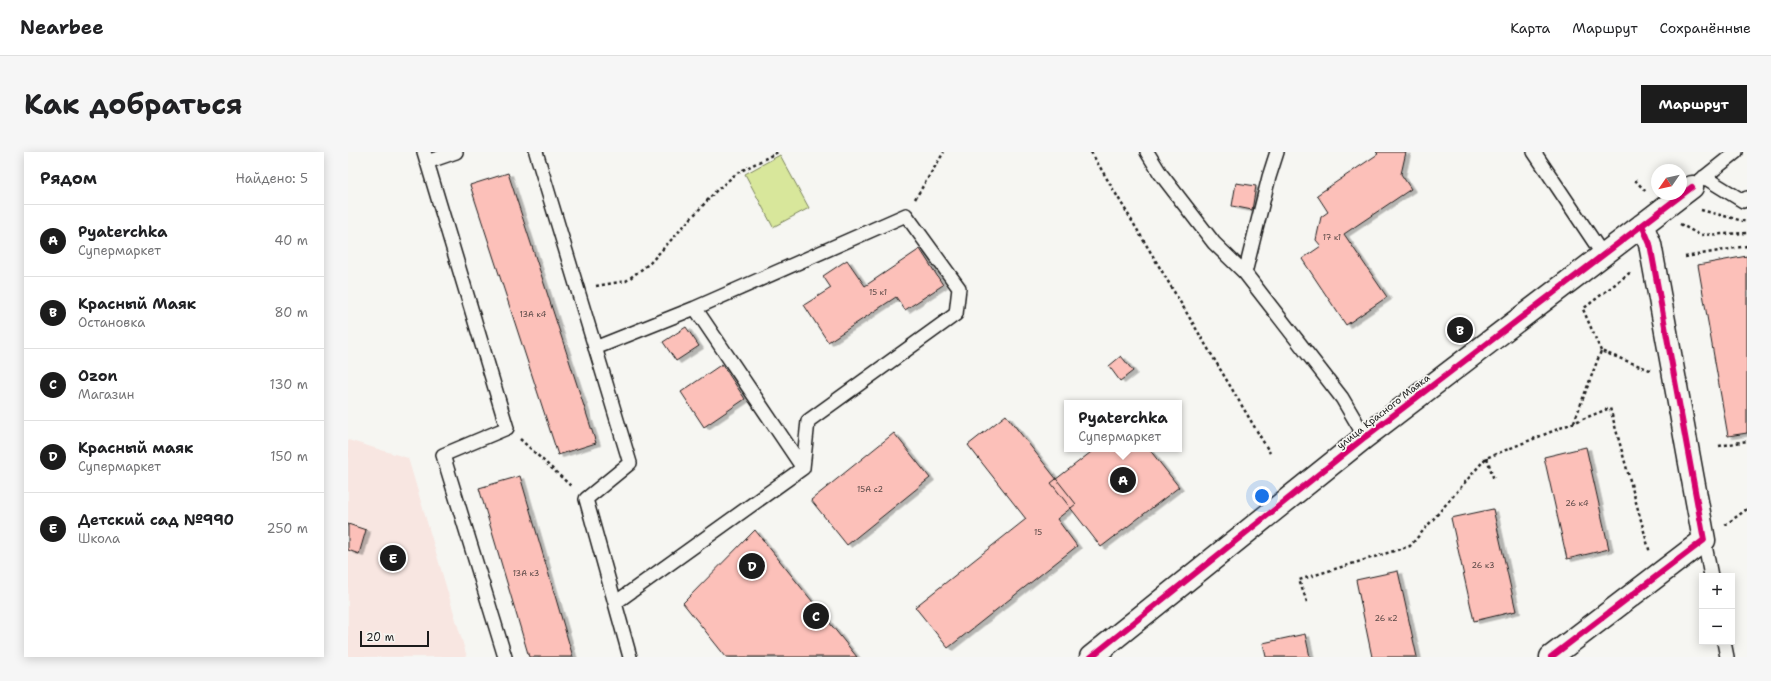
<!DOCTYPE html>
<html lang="ru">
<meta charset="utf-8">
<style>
:root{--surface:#fff;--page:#f6f6f6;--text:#202124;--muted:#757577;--line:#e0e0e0;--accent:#1c1c1c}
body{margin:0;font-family:"Shantell Sans",sans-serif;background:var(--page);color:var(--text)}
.controls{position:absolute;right:12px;bottom:12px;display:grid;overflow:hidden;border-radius:0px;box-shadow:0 2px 10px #0003}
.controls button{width:36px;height:36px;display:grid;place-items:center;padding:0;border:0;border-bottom:1px solid var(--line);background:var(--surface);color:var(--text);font:20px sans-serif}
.compass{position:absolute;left:1303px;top:12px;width:36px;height:36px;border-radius:50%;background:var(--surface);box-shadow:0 2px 10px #0003;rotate:236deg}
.scale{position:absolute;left:12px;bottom:10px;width:69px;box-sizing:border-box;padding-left:4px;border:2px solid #1c1c1c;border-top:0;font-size:11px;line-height:14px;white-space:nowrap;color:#1c1c1c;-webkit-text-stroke:3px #f6f6f2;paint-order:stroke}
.you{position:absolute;left:914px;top:344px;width:14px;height:14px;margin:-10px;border:3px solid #fff;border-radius:50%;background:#1a73e8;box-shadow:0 0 0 6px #1a73e833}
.badge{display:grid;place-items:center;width:26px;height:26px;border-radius:50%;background:var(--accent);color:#fff;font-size:13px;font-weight:700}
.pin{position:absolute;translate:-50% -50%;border:2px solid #fff;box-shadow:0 1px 4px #0006}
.popup{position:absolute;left:716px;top:248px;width:118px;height:52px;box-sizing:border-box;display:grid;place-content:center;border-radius:0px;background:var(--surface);filter:drop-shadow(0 1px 3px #0005);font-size:13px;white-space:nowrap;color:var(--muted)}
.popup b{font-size:15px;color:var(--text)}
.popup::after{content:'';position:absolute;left:50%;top:100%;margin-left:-8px;border:8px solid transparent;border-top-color:var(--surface)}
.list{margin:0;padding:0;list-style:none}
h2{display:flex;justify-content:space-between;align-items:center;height:52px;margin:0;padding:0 16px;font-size:17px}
h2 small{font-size:13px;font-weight:400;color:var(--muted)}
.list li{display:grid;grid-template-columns:26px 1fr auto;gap:12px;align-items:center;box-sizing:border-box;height:72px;padding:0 16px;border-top:1px solid var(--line)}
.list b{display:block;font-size:15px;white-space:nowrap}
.list p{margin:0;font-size:13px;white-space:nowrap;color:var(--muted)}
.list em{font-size:13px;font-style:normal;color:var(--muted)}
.map{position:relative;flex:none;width:1399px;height:505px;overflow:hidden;border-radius:0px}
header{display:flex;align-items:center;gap:24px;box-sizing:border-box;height:56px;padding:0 20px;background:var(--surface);border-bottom:1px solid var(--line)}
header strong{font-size:19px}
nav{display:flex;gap:22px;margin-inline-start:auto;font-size:14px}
.intro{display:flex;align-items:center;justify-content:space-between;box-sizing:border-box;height:96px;padding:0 24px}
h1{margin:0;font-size:28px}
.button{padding:10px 18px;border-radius:0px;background:var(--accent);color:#fff;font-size:14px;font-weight:700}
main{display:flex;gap:24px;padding:0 24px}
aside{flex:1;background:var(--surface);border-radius:0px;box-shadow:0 2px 10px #0003}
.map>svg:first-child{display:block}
</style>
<header>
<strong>Nearbee</strong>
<nav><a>Карта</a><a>Маршрут</a><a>Сохранённые</a></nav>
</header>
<div class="intro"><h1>Как добраться</h1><a class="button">Маршрут</a></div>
<main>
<aside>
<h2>Рядом<small>Найдено: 5</small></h2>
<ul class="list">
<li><span class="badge">A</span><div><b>Pyaterchka</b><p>Супермаркет</p></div><em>40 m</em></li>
<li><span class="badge">B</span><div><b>Красный Маяк</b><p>Остановка</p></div><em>80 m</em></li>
<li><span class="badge">C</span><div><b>Ozon</b><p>Магазин</p></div><em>130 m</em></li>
<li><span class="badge">D</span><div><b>Красный маяк</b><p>Супермаркет</p></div><em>150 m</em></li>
<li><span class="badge">E</span><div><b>Детский сад №990</b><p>Школа</p></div><em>250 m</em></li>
</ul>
</aside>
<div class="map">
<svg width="1399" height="505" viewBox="0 0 1399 505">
<defs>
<filter id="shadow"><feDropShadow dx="4.5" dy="2.5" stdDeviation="0" flood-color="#0004"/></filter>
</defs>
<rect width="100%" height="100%" fill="#f6f6f2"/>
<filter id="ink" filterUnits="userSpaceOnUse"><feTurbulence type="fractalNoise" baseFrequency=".025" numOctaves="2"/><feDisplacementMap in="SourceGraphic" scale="8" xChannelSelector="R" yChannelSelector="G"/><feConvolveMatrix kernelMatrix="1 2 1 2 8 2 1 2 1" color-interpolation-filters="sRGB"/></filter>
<g filter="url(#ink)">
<path fill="#f8e6e1" d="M0,288L60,306L119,505H0Z"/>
<path fill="#d8e79b" stroke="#7a825c" d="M432,3L461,56L425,75L397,22Z"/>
<path fill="#fcc0b9" stroke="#1c1c1c" filter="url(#shadow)" d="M1028,0H1058L1053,22L1063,37L996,82L1039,145L998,173L954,107L973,94L968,88L973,65L980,60L969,43L1030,2Z
M160,21L248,291L210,303L122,33Z
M888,31L908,34L904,58L884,54Z
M572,97L595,133L557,158L548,145L480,190L456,153L483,136L475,124L499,108L517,134Z
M1399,104V281L1380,284L1350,113Z
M338,175L351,194L328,209L315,190Z
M773,204L785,219L772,229L761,214Z
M374,212L397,247L356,275L333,240Z
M658,263L728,352L709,367L729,394L600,496L567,455L678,367L620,293Z
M546,281L582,326L499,393L463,348Z
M1238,295L1261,397L1219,407L1196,305Z
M747,297H801L831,335L753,395L703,331Z
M172,324L225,505H181L131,336Z
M1145,357L1168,459L1126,469L1103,366Z
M0,372L18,378L11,402L0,398Z
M407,378L509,505H378L335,451Z
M1050,419L1069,505H1024L1008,428Z
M957,482L962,505H918L915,491Z"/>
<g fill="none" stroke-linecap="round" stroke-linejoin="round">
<g stroke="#1c1c1c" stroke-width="16">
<path id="service" d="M76,0L159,276L95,303L157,505
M188,0L282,311L238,347L282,505
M799,0L812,21L866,91L897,121
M929,0L921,25L897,121L994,246L1017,285
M1186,0L1255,103
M79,10L108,0
M1356,25L1395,49L1399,46
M1344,35L1388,0
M347,156L558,63L611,136L608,162L460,269L455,316
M247,196L347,156L455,316L267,451
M1356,388L1363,424
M1376,490L1379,505"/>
</g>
<g stroke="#1c1c1c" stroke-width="25">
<path id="minor" d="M743,505L1017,285L1344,35
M1203,505L1356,388L1302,92L1294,73"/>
</g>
<path stroke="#1c1c1c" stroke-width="2.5" stroke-dasharray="3 3" stroke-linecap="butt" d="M743,0L922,301
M1287,28L1299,41
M567,47L596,0
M1353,58L1399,70
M1332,72L1352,83L1399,81
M1337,105L1399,94
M248,134L278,129L302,111L368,39L389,21L430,0
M1253,199L1235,157L1284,119
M1226,270L1253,199L1302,218
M172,287L224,335
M1371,294L1399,289
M1139,306L1146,328
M1377,373L1399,357
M959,450L951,428L1062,394L1138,306L1262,256L1302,401"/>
<use href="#service" stroke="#f6f6f2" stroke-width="13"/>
<use href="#minor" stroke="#f6f6f2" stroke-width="22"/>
<g stroke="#f6f6f2" stroke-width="8">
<path id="cycleway" d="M743,505L1017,285L1344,35
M1203,505L1356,388L1302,92L1294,73"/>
</g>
<use href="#cycleway" stroke="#d6006c" stroke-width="6"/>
</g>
</g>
<g text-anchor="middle" stroke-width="3.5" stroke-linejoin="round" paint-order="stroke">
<g font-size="8" fill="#544543">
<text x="984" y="88">17 к1</text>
<text x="530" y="143">15 к1</text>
<text x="185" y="165">13А к4</text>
<text x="522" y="340">15А с2</text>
<text x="1229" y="354">26 к4</text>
<text x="690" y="383">15</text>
<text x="1135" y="416">26 к3</text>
<text x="178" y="424">13А к3</text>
<text x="1038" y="469">26 к2</text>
</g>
<g font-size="10" fill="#1c1c1c" stroke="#f6f6f2">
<text transform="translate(1035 259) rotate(-38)" y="4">улица Красного Маяка</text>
</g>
</g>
</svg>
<div class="controls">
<button>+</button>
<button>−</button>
</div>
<svg class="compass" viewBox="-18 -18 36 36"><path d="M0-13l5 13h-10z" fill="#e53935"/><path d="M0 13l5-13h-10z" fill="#757577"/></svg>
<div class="scale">20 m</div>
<div class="you"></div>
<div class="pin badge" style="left:775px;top:328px">A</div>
<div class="popup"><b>Pyaterchka</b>Супермаркет</div>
<div class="pin badge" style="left:1112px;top:178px">B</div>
<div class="pin badge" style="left:468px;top:464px">C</div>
<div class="pin badge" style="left:404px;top:414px">D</div>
<div class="pin badge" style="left:45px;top:406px">E</div>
</div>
</main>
